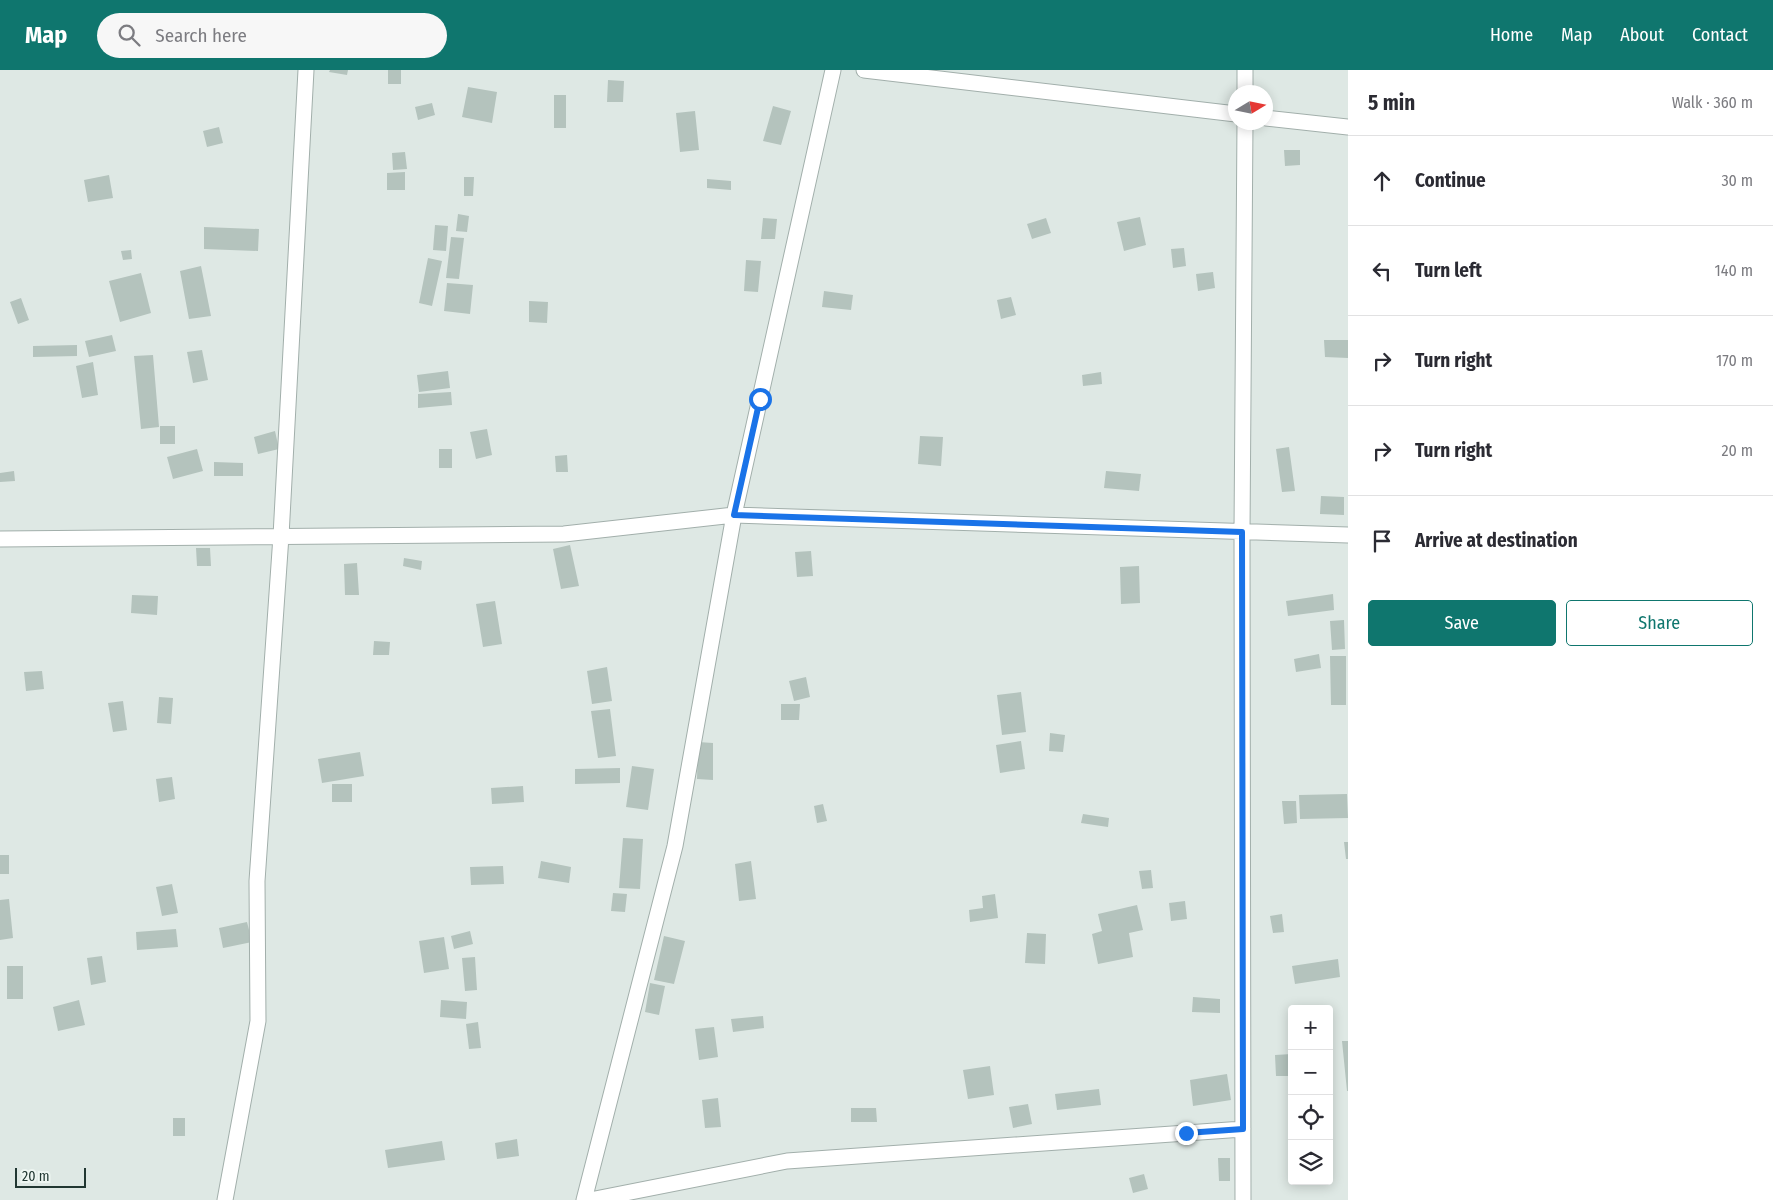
<!DOCTYPE html>
<meta charset="utf-8">
<style>
:root{--surface:#fff;--page:#f7f7f7;--text:#2b2b33;--muted:#7c7c81;--line:#e1e1e2;--accent:#0f766e}
body{margin:0;font-family:"Fira Sans Condensed",sans-serif;background:var(--page);color:var(--text)}
.controls{position:absolute;right:15px;bottom:15px;display:grid;overflow:hidden;border-radius:5px;box-shadow:0 2px 12px #0003}
.controls button{width:45px;height:45px;display:grid;place-items:center;padding:0;border:0;border-bottom:1px solid var(--line);background:var(--surface);color:var(--text);font:25px sans-serif}
.compass{position:absolute;left:1228px;top:15px;width:45px;height:45px;border-radius:50%;background:var(--surface);box-shadow:0 2px 12px #0003;rotate:80deg}
.scale{position:absolute;left:15px;bottom:12px;width:71px;box-sizing:border-box;padding-left:5px;border:2px solid #213732;border-top:0;font-size:14px;line-height:18px;white-space:nowrap;color:#213732;-webkit-text-stroke:4px #eef6f2;paint-order:stroke}
.stop{position:absolute;width:15px;height:15px;margin:-11px;border:4px solid #1a73e8;border-radius:50%;background:#fff}
.stop.end{background:#1a73e8;border-color:#fff;box-shadow:0 1px 5px #0008}
.list{margin:0;padding:0;list-style:none}
h2{display:flex;justify-content:space-between;align-items:center;height:65px;margin:0;padding:0 20px;font-size:21px}
h2 small{font-size:16px;font-weight:400;color:var(--muted)}
.list li{display:grid;grid-template-columns:32px 1fr auto;gap:15px;align-items:center;box-sizing:border-box;height:90px;padding:0 20px;border-top:1px solid var(--line)}
.list b{display:block;font-size:19px;white-space:nowrap}
.list em{font-size:16px;font-style:normal;color:var(--muted)}
.actions{display:flex;gap:10px;padding:15px 20px}
.actions a{flex:1;padding:11px 0;border:1px solid var(--accent);border-radius:5px;text-align:center;font-size:18px;color:var(--accent)}
.actions .main{background:var(--accent);color:#fff}
.icon{flex:none;width:28px;height:28px;fill:none;stroke:currentColor;stroke-width:2;stroke-linecap:round;stroke-linejoin:round}
.map{position:relative;flex:none;width:1348px;height:1130px;overflow:hidden}
header{display:flex;align-items:center;gap:30px;box-sizing:border-box;height:70px;padding:0 25px;background:var(--accent);color:#fff}
header strong{font-size:24px}
nav{display:flex;gap:28px;margin-inline-start:auto;font-size:18px}
.search{width:350px;height:45px;background:var(--page);display:flex;align-items:center;gap:12px;box-sizing:border-box;padding:0 18px;border-radius:28px;color:var(--muted);font-size:19px}
main{display:flex}
aside{flex:1;background:var(--surface)}
.map>svg:first-child{display:block}
</style>
<header>
<strong>Map</strong>
<div class="search"><svg class="icon" aria-label="search" viewBox="0 0 24 24"><circle cx="10" cy="10" r="6"/><path d="M15 15l6 6"/></svg>Search here</div>
<nav><a>Home</a><a>Map</a><a>About</a><a>Contact</a></nav>
</header>
<main>
<div class="map">
<svg width="1348" height="1130" viewBox="0 0 1348 1130">
<rect width="100%" height="100%" fill="#dee8e4"/>
<path fill="#b4c3bd" d="M330,0H348L347,5L329,2Z
M388,0H401V14H388Z
M608,10L624,11L623,32H607Z
M468,17L497,22L492,53L462,47Z
M554,25H566V58H554Z
M432,33L435,45L418,50L415,37Z
M773,36L791,41L781,75L763,71Z
M695,41L699,80L680,82L676,43Z
M219,57L223,73L207,77L203,61Z
M1284,80H1300V95L1285,96Z
M405,82L407,99L393,100L392,83Z
M405,102V120H387V103Z
M109,105L113,128L88,132L84,110Z
M464,107H474L473,126H464Z
M707,109L731,111V120L707,118Z
M458,144L469,146L467,162L456,161Z
M1140,147L1146,175L1124,181L1117,152Z
M763,148L777,149L775,169H761Z
M1046,148L1051,163L1032,169L1027,154Z
M435,155L448,156L446,181L433,180Z
M204,157L259,159L258,181L204,179Z
M451,167L464,168L459,209L446,208Z
M1184,178L1186,196L1173,198L1171,179Z
M131,180L132,189L123,190L121,181Z
M428,188L442,191L432,236L419,233Z
M746,190L761,191L758,222L744,221Z
M201,196L211,246L189,249L180,201Z
M1213,202L1215,218L1198,221L1196,204Z
M141,203L151,243L120,252L109,211Z
M447,213L473,215L470,244L444,241Z
M824,221L853,225L851,240L822,237Z
M1011,227L1016,245L1001,249L997,230Z
M21,228L29,250L18,254L10,232Z
M529,231L548,232L547,253L529,252Z
M112,265L116,281L89,287L85,271Z
M1324,270H1348V288L1325,287Z
M77,275V286L33,287V276Z
M202,280L208,310L193,313L187,282Z
M153,285L159,357L141,359L134,286Z
M93,292L98,325L82,328L76,296Z
M448,301L450,318L419,322L417,305Z
M1101,302L1102,314L1083,316L1082,305Z
M451,322L452,335L418,338V324Z
M160,356H175V374H160Z
M487,359L492,385L476,389L470,362Z
M275,361L279,379L258,384L254,367Z
M920,366L943,367L941,396L918,394Z
M1289,377L1295,421L1282,422L1276,379Z
M197,379L203,401L173,409L167,387Z
M439,379H452V398H439Z
M567,385L568,402H556L555,386Z
M214,392L243,393V406H214Z
M14,401L15,411L0,412V403Z
M1106,401L1141,404L1139,421L1104,418Z
M1321,426L1344,427V445L1320,444Z
M570,475L579,516L561,519L553,479Z
M196,478H210L211,496H197Z
M811,481L813,506L797,507L795,482Z
M404,488L422,491L421,500L403,496Z
M357,493L359,525H345L344,494Z
M1139,496L1140,533L1121,534L1120,497Z
M1333,524L1334,540L1288,546L1286,531Z
M132,525L158,526L157,545L131,543Z
M495,531L502,574L483,577L476,534Z
M1344,550L1345,579L1332,580L1330,551Z
M374,571L390,572L389,585H373Z
M1319,584L1321,598L1296,602L1294,589Z
M1330,586H1346V635H1331Z
M607,597L612,631L592,634L587,601Z
M42,601L44,619L26,621L24,602Z
M806,607L810,627L794,631L789,611Z
M1021,622L1026,662L1002,665L997,625Z
M159,627L173,628L171,654L157,653Z
M123,631L127,660L113,662L108,633Z
M781,634H800L799,650H781Z
M610,639L616,686L598,688L591,641Z
M1050,663L1065,665L1063,682L1049,681Z
M1021,671L1025,699L1000,703L996,675Z
M698,672L713,673V710L697,709Z
M360,682L364,706L322,713L318,689Z
M632,696L654,699L648,740L626,737Z
M620,698V713L575,714V699Z
M172,707L175,729L159,732L156,709Z
M332,714H352V732H332Z
M523,716L524,732L492,734L491,718Z
M1347,724L1348,748L1300,749L1299,725Z
M1282,731H1296L1297,753L1284,754Z
M823,734L827,751L817,753L814,736Z
M1083,744L1109,748L1108,757L1081,753Z
M623,768L643,769L640,819L619,818Z
M1344,772H1348V789H1346Z
M0,785H9V804H0Z
M541,791L571,797L569,813L538,808Z
M751,791L756,829L739,831L735,794Z
M503,796L504,814L471,815L470,797Z
M1151,800L1153,818L1142,819L1139,801Z
M172,814L178,843L162,846L156,817Z
M613,823L627,824L625,842L611,841Z
M995,824L998,848L970,852L969,840L983,838L982,826Z
M9,829L13,868L0,870V830Z
M1185,831L1187,849L1171,851L1169,833Z
M1137,835L1143,860L1129,863L1133,887L1098,894L1092,864L1102,861L1098,844Z
M1282,844L1284,862L1273,863L1270,846Z
M247,852L252,872L223,878L219,858Z
M176,859L178,877L137,880L136,862Z
M470,861L473,874L454,879L451,866Z
M1027,863L1046,864L1045,894L1025,893Z
M664,866L685,871L674,914L654,910Z
M444,867L449,899L424,903L419,871Z
M102,886L106,912L91,915L87,888Z
M475,887L477,920L465,921L462,888Z
M1338,889L1340,907L1295,914L1292,896Z
M7,896H23V929H7Z
M650,913L665,916L659,945L645,942Z
M1193,927L1220,929V943L1192,942Z
M79,930L85,955L58,961L53,937Z
M441,930L467,932L466,949L440,947Z
M763,946L764,958L733,962L731,949Z
M478,952L481,978L469,979L466,954Z
M714,957L718,987L699,990L695,959Z
M1342,971H1348V1021H1347Z
M1292,984V1006H1276L1275,985Z
M990,996L994,1025L968,1029L963,1000Z
M1227,1004L1231,1030L1193,1036L1190,1010Z
M1099,1019L1101,1035L1057,1040L1055,1024Z
M718,1028L721,1057L705,1058L702,1030Z
M1028,1034L1032,1054L1013,1058L1009,1037Z
M851,1038H876L877,1052H851Z
M173,1048H185V1066H173Z
M517,1069L519,1086L497,1089L495,1073Z
M442,1071L445,1090L388,1098L385,1080Z
M1218,1088H1230V1111H1219Z
M1144,1104L1148,1119L1133,1123L1129,1108Z"/>
<g fill="none" stroke-linecap="round" stroke-linejoin="round">
<g stroke="#a2afab" stroke-width="17">
<path id="minor" d="M864,0L1236,44
M1245,0V22
M1266,48L1348,57
M0,469L564,464L734,445L1348,465
M225,1130L258,951L257,811L281,466L306,0
M584,1130L675,776L734,445L833,0
M590,1130L787,1091L1243,1059
M1243,1130L1242,462L1245,52"/>
</g>
<use href="#minor" stroke="#fff" stroke-width="15"/>
</g>
<g fill="none" stroke-linecap="round" stroke-linejoin="round">
<path stroke="#1a73e8" stroke-width="6" d="M760,329L734,445L1242,462L1243,1059L1186,1063"/>
</g>
</svg>
<div class="controls">
<button>+</button>
<button>−</button>
<button><svg class="icon" aria-label="locate" viewBox="0 0 24 24"><circle cx="12" cy="12" r="6"/><path d="M12 2v4M12 18v4M2 12h4M18 12h4"/></svg></button>
<button><svg class="icon" aria-label="layers" viewBox="0 0 24 24"><path d="M12 4l9 5-9 5-9-5zM3 14l9 5 9-5"/></svg></button>
</div>
<svg class="compass" viewBox="-18 -18 36 36"><path d="M0-13l5 13h-10z" fill="#e53935"/><path d="M0 13l5-13h-10z" fill="#7c7c81"/></svg>
<div class="scale">20 m</div>
<div class="stop" style="left:760px;top:329px"></div>
<div class="stop end" style="left:1186px;top:1063px"></div>
</div>
<aside>
<h2>5 min<small>Walk · 360 m</small></h2>
<ul class="list">
<li><svg class="icon" aria-label="ahead" viewBox="0 0 24 24"><path d="M12 20V5M6 11l6-6 6 6"/></svg><div><b>Continue</b></div><em>30 m</em></li>
<li><svg class="icon" aria-label="left" viewBox="0 0 24 24"><path d="M17 20v-9H6M10 6l-5 5 5 5"/></svg><div><b>Turn left</b></div><em>140 m</em></li>
<li><svg class="icon" aria-label="right" viewBox="0 0 24 24"><path d="M7 20v-9h11M14 6l5 5-5 5"/></svg><div><b>Turn right</b></div><em>170 m</em></li>
<li><svg class="icon" aria-label="right" viewBox="0 0 24 24"><path d="M7 20v-9h11M14 6l5 5-5 5"/></svg><div><b>Turn right</b></div><em>20 m</em></li>
<li><svg class="icon" aria-label="arrive" viewBox="0 0 24 24"><path d="M6 21V4h12l-3 4 3 4H6"/></svg><div><b>Arrive at destination</b></div></li>
</ul>
<div class="actions"><a class="main">Save</a><a>Share</a></div>
</aside>
</main>
